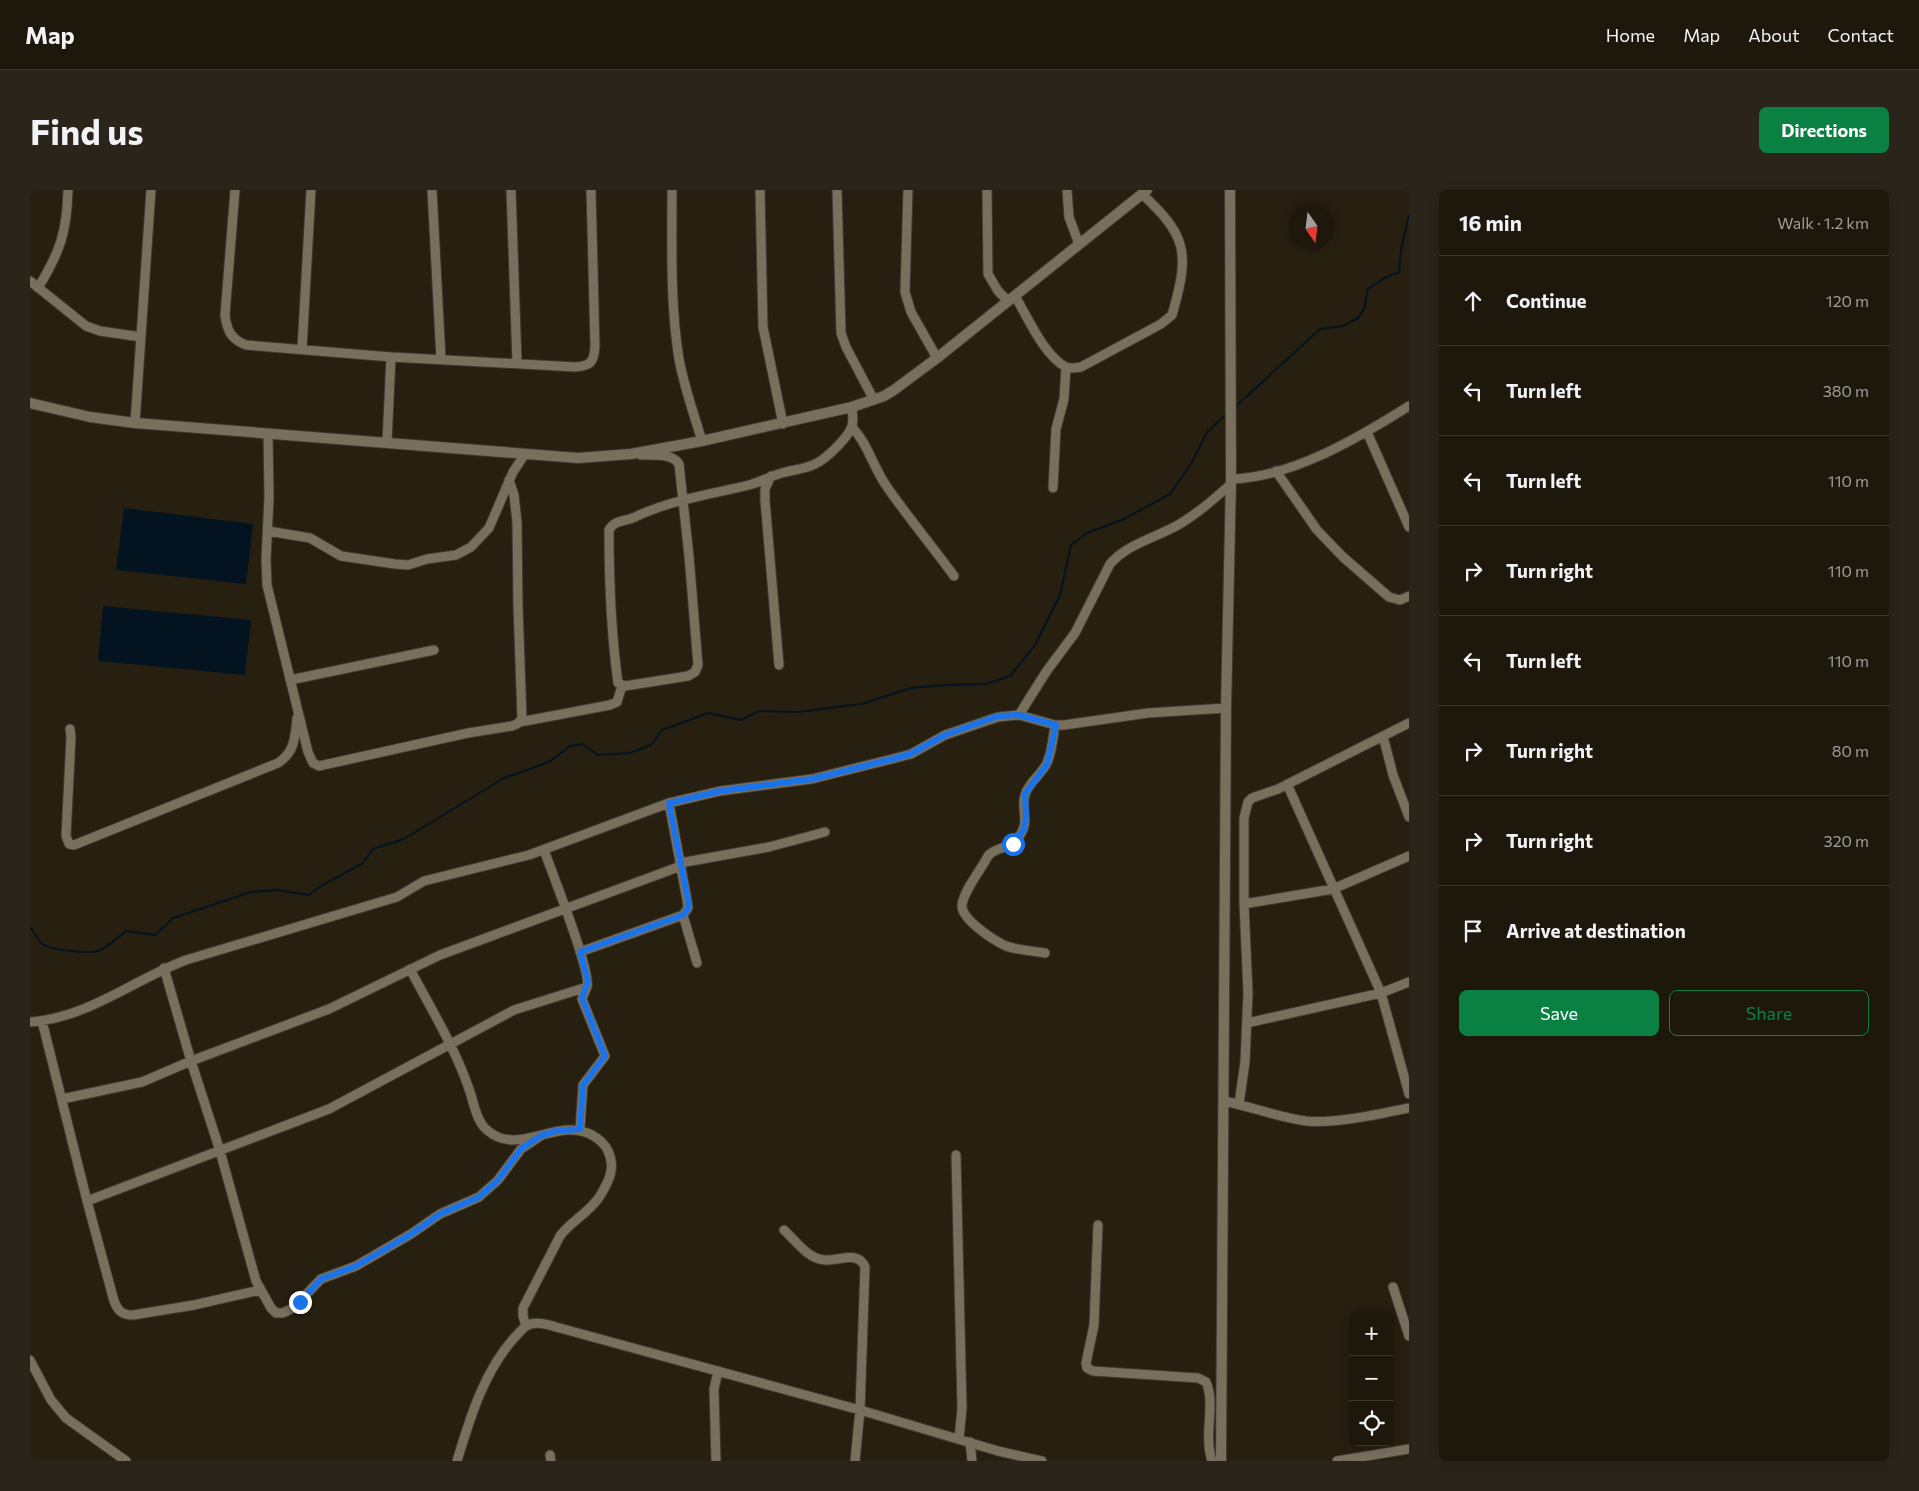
<!DOCTYPE html>
<meta charset="utf-8">
<style>
:root{--surface:#1d170c;--page:#2a241a;--text:#f1f3f6;--muted:#a09f9d;--line:#3b362d;--accent:#0b8043}
body{margin:0;font-family:Commissioner,sans-serif;background:var(--page);color:var(--text)}
.controls{position:absolute;right:15px;bottom:15px;display:grid;overflow:hidden;border-radius:8px;box-shadow:0 2px 12px #0003}
.controls button{width:45px;height:45px;display:grid;place-items:center;padding:0;border:0;border-bottom:1px solid var(--line);background:var(--surface);color:var(--text);font:25px sans-serif}
.compass{position:absolute;left:1259px;top:15px;width:45px;height:45px;border-radius:50%;background:var(--surface);box-shadow:0 2px 12px #0003;rotate:166deg}
.stop{position:absolute;width:15px;height:15px;margin:-11px;border:4px solid #1a73e8;border-radius:50%;background:#fff}
.stop.end{background:#1a73e8;border-color:#fff;box-shadow:0 1px 5px #0008}
.list{margin:0;padding:0;list-style:none}
h2{display:flex;justify-content:space-between;align-items:center;height:65px;margin:0;padding:0 20px;font-size:21px}
h2 small{font-size:16px;font-weight:400;color:var(--muted)}
.list li{display:grid;grid-template-columns:32px 1fr auto;gap:15px;align-items:center;box-sizing:border-box;height:90px;padding:0 20px;border-top:1px solid var(--line)}
.list b{display:block;font-size:19px;white-space:nowrap}
.list em{font-size:16px;font-style:normal;color:var(--muted)}
.actions{display:flex;gap:10px;padding:15px 20px}
.actions a{flex:1;padding:11px 0;border:1px solid var(--accent);border-radius:8px;text-align:center;font-size:18px;color:var(--accent)}
.actions .main{background:var(--accent);color:#fff}
.icon{flex:none;width:28px;height:28px;fill:none;stroke:currentColor;stroke-width:2;stroke-linecap:round;stroke-linejoin:round}
.map{position:relative;flex:none;width:1379px;height:1271px;overflow:hidden;border-radius:8px}
header{display:flex;align-items:center;gap:30px;box-sizing:border-box;height:70px;padding:0 25px;background:var(--surface);border-bottom:1px solid var(--line)}
header strong{font-size:24px}
nav{display:flex;gap:28px;margin-inline-start:auto;font-size:18px}
.intro{display:flex;align-items:center;justify-content:space-between;box-sizing:border-box;height:120px;padding:0 30px}
h1{margin:0;font-size:35px}
.button{padding:12px 22px;border-radius:8px;background:var(--accent);color:#fff;font-size:18px;font-weight:700}
main{display:flex;gap:30px;padding:0 30px}
aside{flex:1;background:var(--surface);border-radius:8px;box-shadow:0 2px 12px #0003}
.map>svg:first-child{display:block}
</style>
<header>
<strong>Map</strong>
<nav><a>Home</a><a>Map</a><a>About</a><a>Contact</a></nav>
</header>
<div class="intro"><h1>Find us</h1><a class="button">Directions</a></div>
<main>
<div class="map">
<svg width="1379" height="1271" viewBox="0 0 1379 1271">
<rect width="100%" height="100%" fill="#271f10"/>
<path fill="#031420" d="M94,318L223,334L216,394L86,380Z
M73,416L221,430L215,485L68,471Z"/>
<g fill="none" stroke-linecap="round" stroke-linejoin="round">
<path stroke="#031420" stroke-width="2" d="M1205,217L1290,139L1313,136L1328,128L1334,119L1338,99L1354,88L1369,82L1371,60L1379,25
M0,738C6,742 7,751 14,755C23,760 59,764 68,761C78,757 87,748 96,741L125,745L143,728L221,702L248,700L279,705L291,696L333,673L343,659L374,649L474,588L519,572L540,556L553,554L568,565L600,563L621,555L632,540L678,523L711,530L729,521L768,522L831,514L881,498L915,495L956,494L980,486L1005,455L1030,405L1041,355L1057,343L1094,329L1140,304L1161,274L1177,242L1196,225"/>
<g stroke="#403a30" stroke-width="11">
<path id="minor" d="M205,0L195,125C197,141 201,149 216,155L361,167L545,177C561,176 564,172 565,156L561,0
M402,0L411,169
M481,0L487,173
M642,0C642,56 640,114 649,169C654,197 664,224 672,251
M730,0L733,137L753,234
M807,0L811,143L816,157L844,210
M878,0L875,102L881,122L907,168
M957,0L958,84L968,101L978,111
M1037,0L1039,27L1049,54
M0,91L56,136L70,141L111,147
M8,98C30,62 37,42 38,0
M985,106C997,126 1014,166 1036,177C1041,179 1046,178 1051,177L1131,134L1142,125L1144,118C1160,61 1155,44 1112,4
M272,159L281,0
M105,233L121,0
M822,237C838,254 843,277 857,297C878,327 902,356 924,386
M1337,242L1379,337
M238,244L239,307L236,370L237,395L278,562L283,573L289,576L438,543L482,536L487,534L492,529L488,416L487,332L484,305L479,290
M357,252L361,167
M611,265C623,265 642,263 649,274L659,366L668,475L665,482L658,486L595,496L588,493C581,442 579,391 579,340C585,329 595,332 605,327C640,310 682,304 719,295C730,292 741,286 752,283C762,280 775,279 785,274C796,269 818,248 822,236C824,230 822,223 822,217
M1246,281L1287,340L1313,367L1359,407L1370,410L1379,406
M741,286L735,299V310L749,475
M1201,289C1261,288 1330,247 1379,216
M1023,298L1026,239L1034,209L1036,177
M238,341L280,348L311,366L365,374L378,375L397,369L426,365L441,357L459,338L483,282L495,264
M260,490L404,460
M989,525L1016,482L1045,443L1080,374C1097,354 1125,348 1148,335C1167,324 1184,309 1201,294
M490,532L580,515L587,512L592,496
M40,539L41,547L36,646L39,654L44,655L248,573C265,562 265,547 267,528
M1353,546L1363,585L1379,627
M1257,594L1351,803L1379,904
M650,673L739,657L795,642
M1214,714L1303,699L1379,666
M653,725L667,773
M550,762L653,725L658,718L657,710L639,613
M1015,763C1003,761 987,760 976,756C963,750 931,729 932,715C934,700 951,680 958,666C965,657 979,659 987,649C1002,632 990,621 995,605C998,593 1012,584 1017,573C1022,562 1023,548 1025,535
M134,778L161,871L190,961L226,1091L241,1118L246,1123H253L263,1118L291,1089L326,1076L381,1044L410,1024L449,1007L468,990L491,959L512,945
M380,779C401,819 426,859 440,902C444,914 447,932 457,940C488,968 528,926 562,945C569,949 575,954 578,961C586,978 579,991 570,1006C559,1023 541,1031 530,1046L493,1118V1126L496,1136
M12,831L57,1011L84,1111C88,1121 92,1125 103,1125L164,1115L230,1100
M0,832C58,828 103,790 156,770L367,707L394,691L499,665L639,613L690,601L782,589L862,569L881,564L915,545L968,527L989,525L1025,535H1034L1118,523L1196,518
M1217,833L1351,803L1379,792
M32,909L112,892L161,871L299,819L410,765L651,676
M1194,911C1222,917 1248,927 1276,931C1305,934 1350,924 1379,918
M1209,914L1215,872L1218,803L1214,714V628L1218,612L1222,608L1248,599L1379,533
M550,939L553,895L575,866L552,809L557,797
M926,965L932,1218L929,1249
M57,1011L299,919L484,820L557,797C562,783 521,680 514,660
M1068,1035L1064,1135L1056,1173L1057,1178L1063,1181L1168,1188L1176,1192C1186,1214 1173,1245 1182,1271
M754,1040C766,1051 778,1069 795,1070C809,1071 828,1060 835,1077L830,1220L825,1271
M1363,1097L1379,1146
M0,1170L21,1210L36,1228L96,1271
M940,1252L942,1271
M520,1265L521,1271
M427,1271C440,1228 454,1181 485,1147C488,1144 492,1139 496,1136C504,1131 517,1134 526,1137L830,1220L968,1261L1012,1271
M686,1271L684,1199L688,1181
M1307,1271L1379,1259"/>
</g>
<g stroke="#403a30" stroke-width="12">
<path id="tertiary" d="M0,213L60,227L105,233L548,268L601,264L672,251L822,217L854,206L864,200L907,168L1117,0
M1191,1271L1196,518L1201,289L1200,0"/>
</g>
<use href="#minor" stroke="#786f5d" stroke-width="9"/>
<use href="#tertiary" stroke="#786f5d" stroke-width="10"/>
</g>
<g fill="none" stroke-linecap="round" stroke-linejoin="round">
<path stroke="#1a73e8" stroke-width="6" d="M270,1112L291,1089L326,1076L381,1044L410,1024L449,1007L468,990L491,959L501,952L512,945L526,941L550,939L553,895L575,866L552,808L558,791L550,762L653,725L658,718V710L639,613L690,601L782,589L862,569L880,564L915,545L968,526L989,525L1026,535L1017,574L995,604L996,627L994,639L983,654"/>
</g>
</svg>
<div class="controls">
<button>+</button>
<button>−</button>
<button><svg class="icon" aria-label="locate" viewBox="0 0 24 24"><circle cx="12" cy="12" r="6"/><path d="M12 2v4M12 18v4M2 12h4M18 12h4"/></svg></button>
</div>
<svg class="compass" viewBox="-18 -18 36 36"><path d="M0-13l5 13h-10z" fill="#e53935"/><path d="M0 13l5-13h-10z" fill="#a09f9d"/></svg>
<div class="stop" style="left:983px;top:654px"></div>
<div class="stop end" style="left:270px;top:1112px"></div>
</div>
<aside>
<h2>16 min<small>Walk · 1.2 km</small></h2>
<ul class="list">
<li><svg class="icon" aria-label="ahead" viewBox="0 0 24 24"><path d="M12 20V5M6 11l6-6 6 6"/></svg><div><b>Continue</b></div><em>120 m</em></li>
<li><svg class="icon" aria-label="left" viewBox="0 0 24 24"><path d="M17 20v-9H6M10 6l-5 5 5 5"/></svg><div><b>Turn left</b></div><em>380 m</em></li>
<li><svg class="icon" aria-label="left" viewBox="0 0 24 24"><path d="M17 20v-9H6M10 6l-5 5 5 5"/></svg><div><b>Turn left</b></div><em>110 m</em></li>
<li><svg class="icon" aria-label="right" viewBox="0 0 24 24"><path d="M7 20v-9h11M14 6l5 5-5 5"/></svg><div><b>Turn right</b></div><em>110 m</em></li>
<li><svg class="icon" aria-label="left" viewBox="0 0 24 24"><path d="M17 20v-9H6M10 6l-5 5 5 5"/></svg><div><b>Turn left</b></div><em>110 m</em></li>
<li><svg class="icon" aria-label="right" viewBox="0 0 24 24"><path d="M7 20v-9h11M14 6l5 5-5 5"/></svg><div><b>Turn right</b></div><em>80 m</em></li>
<li><svg class="icon" aria-label="right" viewBox="0 0 24 24"><path d="M7 20v-9h11M14 6l5 5-5 5"/></svg><div><b>Turn right</b></div><em>320 m</em></li>
<li><svg class="icon" aria-label="arrive" viewBox="0 0 24 24"><path d="M6 21V4h12l-3 4 3 4H6"/></svg><div><b>Arrive at destination</b></div></li>
</ul>
<div class="actions"><a class="main">Save</a><a>Share</a></div>
</aside>
</main>
